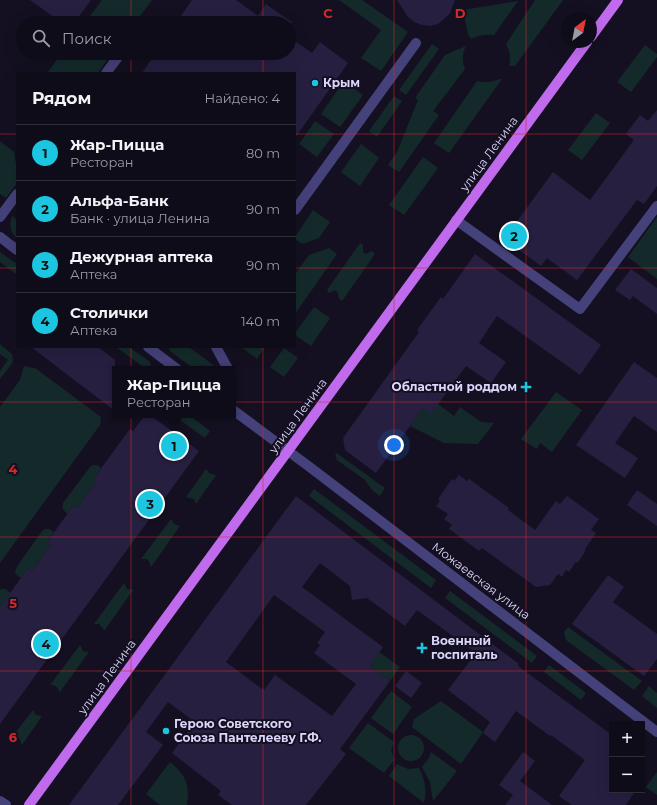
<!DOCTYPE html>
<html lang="ru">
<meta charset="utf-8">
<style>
:root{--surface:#0f0c19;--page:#1d1a26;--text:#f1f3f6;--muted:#9b9ba2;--line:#2f2c38;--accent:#1cc6e0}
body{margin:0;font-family:Montserrat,sans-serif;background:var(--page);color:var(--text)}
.controls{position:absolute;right:12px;bottom:12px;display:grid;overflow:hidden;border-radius:0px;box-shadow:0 4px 16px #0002}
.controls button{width:36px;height:36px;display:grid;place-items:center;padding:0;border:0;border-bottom:1px solid var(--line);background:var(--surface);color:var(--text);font:20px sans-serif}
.compass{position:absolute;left:561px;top:12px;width:36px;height:36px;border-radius:50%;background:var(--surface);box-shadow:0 4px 16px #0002;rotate:32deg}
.you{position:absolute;left:394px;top:445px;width:14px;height:14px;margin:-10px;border:3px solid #fff;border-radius:50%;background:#1a73e8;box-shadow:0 0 0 6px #1a73e833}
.badge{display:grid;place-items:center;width:26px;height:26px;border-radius:50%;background:var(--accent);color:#111;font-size:13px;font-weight:700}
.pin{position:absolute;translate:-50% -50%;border:2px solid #fff;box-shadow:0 1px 4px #0006}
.popup{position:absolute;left:112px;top:366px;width:124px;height:52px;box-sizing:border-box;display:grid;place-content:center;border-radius:0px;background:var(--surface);filter:drop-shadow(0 1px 3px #0005);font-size:13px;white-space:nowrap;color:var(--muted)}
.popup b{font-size:15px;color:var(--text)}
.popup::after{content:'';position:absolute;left:50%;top:100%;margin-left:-8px;border:8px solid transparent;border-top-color:var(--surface)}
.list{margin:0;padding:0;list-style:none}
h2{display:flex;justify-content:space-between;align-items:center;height:52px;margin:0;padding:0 16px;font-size:17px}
h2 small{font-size:13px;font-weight:400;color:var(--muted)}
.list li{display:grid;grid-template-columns:26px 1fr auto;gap:12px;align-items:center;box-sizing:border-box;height:56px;padding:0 16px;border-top:1px solid var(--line)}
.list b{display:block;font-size:15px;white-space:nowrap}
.list p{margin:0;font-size:13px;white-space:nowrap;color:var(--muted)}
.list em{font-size:13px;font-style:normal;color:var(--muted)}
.icon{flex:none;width:22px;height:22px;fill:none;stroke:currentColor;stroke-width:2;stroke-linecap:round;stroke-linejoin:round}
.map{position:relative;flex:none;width:657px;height:805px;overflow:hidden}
.search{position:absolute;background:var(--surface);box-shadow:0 4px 16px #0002;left:16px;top:16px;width:280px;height:44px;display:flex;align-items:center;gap:10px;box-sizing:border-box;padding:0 14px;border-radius:22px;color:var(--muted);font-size:15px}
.panel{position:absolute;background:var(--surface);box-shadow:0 4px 16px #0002;left:16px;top:72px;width:280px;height:276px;border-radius:0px}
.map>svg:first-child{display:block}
</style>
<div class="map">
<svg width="657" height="805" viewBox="0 0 657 805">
<rect width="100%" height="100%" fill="#141021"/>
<path fill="#142a2a" d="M102,0H152L135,23H85Z
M339,0H362L408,32L381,71L361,58L381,30Z
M535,0H563L515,66H509C511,57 510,52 506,44Z
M518,1L494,35C485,34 479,35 471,39L468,34L463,10Z
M432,44L439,49L406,95L399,90Z
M645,45L657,54V57L631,92L617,82Z
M466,46C462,54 462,60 465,69L433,111L439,115L399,172L388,165L397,152L418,100L415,98L445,55Z
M62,53H112L98,73H47Z
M500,79H502L449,153L434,143L477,81C486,83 492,82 500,79Z
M344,81L363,95L340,127L321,114Z
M394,96L402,101L377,137L369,131Z
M596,113L610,123L582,160L568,150Z
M315,121L334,134L317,157L299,144Z
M0,141L14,152L17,170V183L6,198L0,194Z
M361,144L379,158L360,186L341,172Z
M423,157L438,168L404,215L389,205Z
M313,210L330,222L319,238L302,244L295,239V237Z
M12,216L17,220V238C9,232 10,225 12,216Z
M657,217V279L628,257Z
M360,243L363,245V252L366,254L372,251L375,254L342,301L339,299L338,293L335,290L329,293L327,290Z
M329,248L337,254L295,314V274L309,255Z
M0,252L17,264V275L0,262Z
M314,307L330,318L311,346L295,335V333Z
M0,344L12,354L13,362L0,379V371L8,360L0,354Z
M116,347H129L150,362L152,369H146Z
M169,347H189L216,367L215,369H194L170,351Z
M241,347H265L257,359Z
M284,348L298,358L284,377L270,367Z
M24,366L35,368L101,417L100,425L0,563V407L20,380Z
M556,392L582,410L552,452L540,443L537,449L521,439Z
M438,404L454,416L460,407L481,422L494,423L478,444L444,443L410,426L423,408Z
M173,415H189L210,431L205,438Z
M335,452L385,488L380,496L372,490L365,480L337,460Z
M93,465H97L101,468L94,478L97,481L78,508L74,505L68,514C63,510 62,509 63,503L90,467Z
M206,469L210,474L216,475L196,504L194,499L186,497Z
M314,489L436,580L431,588L309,496Z
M171,519L174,524L180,526L151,567L149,561L146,559H141Z
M45,529H49L54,532L47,541L51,545L32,571L28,568L21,578C16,575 14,574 16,568L42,531Z
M124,583L127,589L133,590L104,631L103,628L99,624H94Z
M1,589H6L10,593L3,603L0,613V590Z
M450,591L537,656L532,663L445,598Z
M568,627L642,681L634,690L566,640L564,632Z
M80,645L83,651L89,652L59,693C59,687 55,685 50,685Z
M379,652L400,667L390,681L370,666Z
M549,665L586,693L581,700L544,672Z
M649,686L657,693V708L642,696Z
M391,691L412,707L393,734L371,718Z
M441,701L483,732L461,764L412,727L414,719Z
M33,710L36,715L42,716L22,745L20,739L17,738L12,737Z
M368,723L394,742L391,750L394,760L384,773L349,748Z
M398 748a13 13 0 1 1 26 0a13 13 0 1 1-26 0Z
M431,752L457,771L433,801L430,782L422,767L429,758Z
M170,762C186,775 190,785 187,805H160L146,794Z
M397,764L408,769L419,768C425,780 427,789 424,803L389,776Z
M657,772V795L646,787Z"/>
<path fill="#271f40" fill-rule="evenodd" d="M30,0H91L74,23H62Z
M192,0H236L258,16L266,4L293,23H176Z
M397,0H455L450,13L444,19L438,24L430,26L422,25L414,22L408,17Z
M289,37L312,53L320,42L348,63L295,138V73H142L156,53H289Z
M657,110V186L644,204L637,200L577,280L547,258L541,266L504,239L553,172L590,200L634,140L626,134L640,115L648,121Z
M475,254L601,345L580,375L497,316L479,343L506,362L491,383L466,366L431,414L423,408L376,473L345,450L343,438L419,332L417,330L441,297L443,299Z
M631,269L657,288V314L633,296L630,300L615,290Z
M31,347H98L115,360V411Z
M634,362L657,378V432L634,416L615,443L638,458L625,478L576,445Z
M145,415H150L199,451L0,724V607L28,568L32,571L51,545L47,542L74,505L78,508L97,481L94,478L130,429L133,431Z
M459,475L467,481L469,479L509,508L508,510L535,530L556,501L560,504L567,496L599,519L591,530L596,533L585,549V552L578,562L575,563L569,572L566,570L562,577L558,574L550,585L536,587L482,548L479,551L449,529L452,525L444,519L448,514L436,506L440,501L438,499L452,479L454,481Z
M637,490L657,504V526L627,505Z
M296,496L519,664L518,666L612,735V790H636L626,805H572L559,796L585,760L551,735L550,736L516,711L495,742L483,733L490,722L448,690L476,653L417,610L405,626L367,598L352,600L350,586L320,563L302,587L383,647L370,666L390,681L340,749L346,754L306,805H232L218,795L221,791L172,753L195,722L168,702L146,732L163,745L118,805H69ZM274,595L325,632L317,643L320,645L314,653L356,684L332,716L275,675L264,690L263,688L262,689L226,662Z
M608,575L624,587L613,602L657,634V659L644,676L572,624Z
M406,671L422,683L411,698L395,686Z
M523,752L535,761L520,781L552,805H505L513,795L499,785Z"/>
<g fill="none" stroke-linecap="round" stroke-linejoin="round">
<path stroke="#45417a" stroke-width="10" d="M106,73L121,53
M295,210L416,43
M0,217L17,194
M456,220L580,309L657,206
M216,347L228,369"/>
<path stroke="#45417a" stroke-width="10" d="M0,801L6,805"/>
<path stroke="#45417a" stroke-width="10" d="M0,237L17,250
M148,347L177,369
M233,410L311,468L657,732"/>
<path stroke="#c06aed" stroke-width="10" d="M591,37L618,0
M29,805L587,42"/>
</g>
<path fill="none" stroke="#d62828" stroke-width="1" stroke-opacity="0.55" d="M131,0V23M263,0V23M394,0V805M526,0V805M131,53V73M263,53V73M0,134H17M295,134H657M0,268H17M295,268H657M131,347V805M263,347V805M0,402H657M0,537H657M0,671H657"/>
<g fill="#1cc6e0" stroke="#141021" stroke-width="1.5">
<circle cx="315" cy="83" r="4"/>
<path d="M524 381h4v4h4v4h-4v4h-4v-4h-4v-4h4z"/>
<path d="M420 642h4v4h4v4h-4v4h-4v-4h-4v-4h4z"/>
<circle cx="166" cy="731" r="4"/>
</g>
<g text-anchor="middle" stroke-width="4" stroke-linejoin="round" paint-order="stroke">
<g font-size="12" font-weight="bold" fill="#dbd6fa" stroke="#141021" text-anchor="start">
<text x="323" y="87">Крым</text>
<text x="517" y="391" text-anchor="end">Областной роддом</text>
<text x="431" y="645">Военный<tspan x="431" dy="14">госпиталь</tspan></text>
<text x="174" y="728">Герою Советского<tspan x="174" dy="14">Союза Пантелееву Г.Ф.</tspan></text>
</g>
<g font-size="12" fill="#dbd6fa" stroke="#141021">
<text transform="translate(489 154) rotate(-54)" y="4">улица Ленина</text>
<text transform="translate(298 416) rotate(-54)" y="4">улица Ленина</text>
<text transform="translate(481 581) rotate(37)" y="4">Можаевская улица</text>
<text transform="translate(107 677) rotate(-54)" y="4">улица Ленина</text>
</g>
</g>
<g font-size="13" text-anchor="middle" font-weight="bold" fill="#d62828" stroke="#141021" stroke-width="4" stroke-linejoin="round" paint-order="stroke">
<text x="328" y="18">C</text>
<text x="460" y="18">D</text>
<text x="13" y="474">4</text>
<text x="13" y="608">5</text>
<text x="13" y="742">6</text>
</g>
</svg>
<div class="controls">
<button>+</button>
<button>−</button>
</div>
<svg class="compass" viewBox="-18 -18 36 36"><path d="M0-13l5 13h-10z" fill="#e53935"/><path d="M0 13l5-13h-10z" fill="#9b9ba2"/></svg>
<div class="you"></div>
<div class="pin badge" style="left:174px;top:446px">1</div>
<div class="popup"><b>Жар-Пицца</b>Ресторан</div>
<div class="pin badge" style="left:514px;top:236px">2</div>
<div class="pin badge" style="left:150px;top:504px">3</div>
<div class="pin badge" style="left:46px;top:644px">4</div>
<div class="search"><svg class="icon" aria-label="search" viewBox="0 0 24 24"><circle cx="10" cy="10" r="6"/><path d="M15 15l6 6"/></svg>Поиск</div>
<section class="panel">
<h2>Рядом<small>Найдено: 4</small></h2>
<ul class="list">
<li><span class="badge">1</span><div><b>Жар-Пицца</b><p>Ресторан</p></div><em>80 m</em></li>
<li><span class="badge">2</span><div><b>Альфа-Банк</b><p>Банк · улица Ленина</p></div><em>90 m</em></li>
<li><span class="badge">3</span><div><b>Дежурная аптека</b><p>Аптека</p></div><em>90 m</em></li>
<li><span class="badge">4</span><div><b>Столички</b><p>Аптека</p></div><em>140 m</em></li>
</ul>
</section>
</div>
